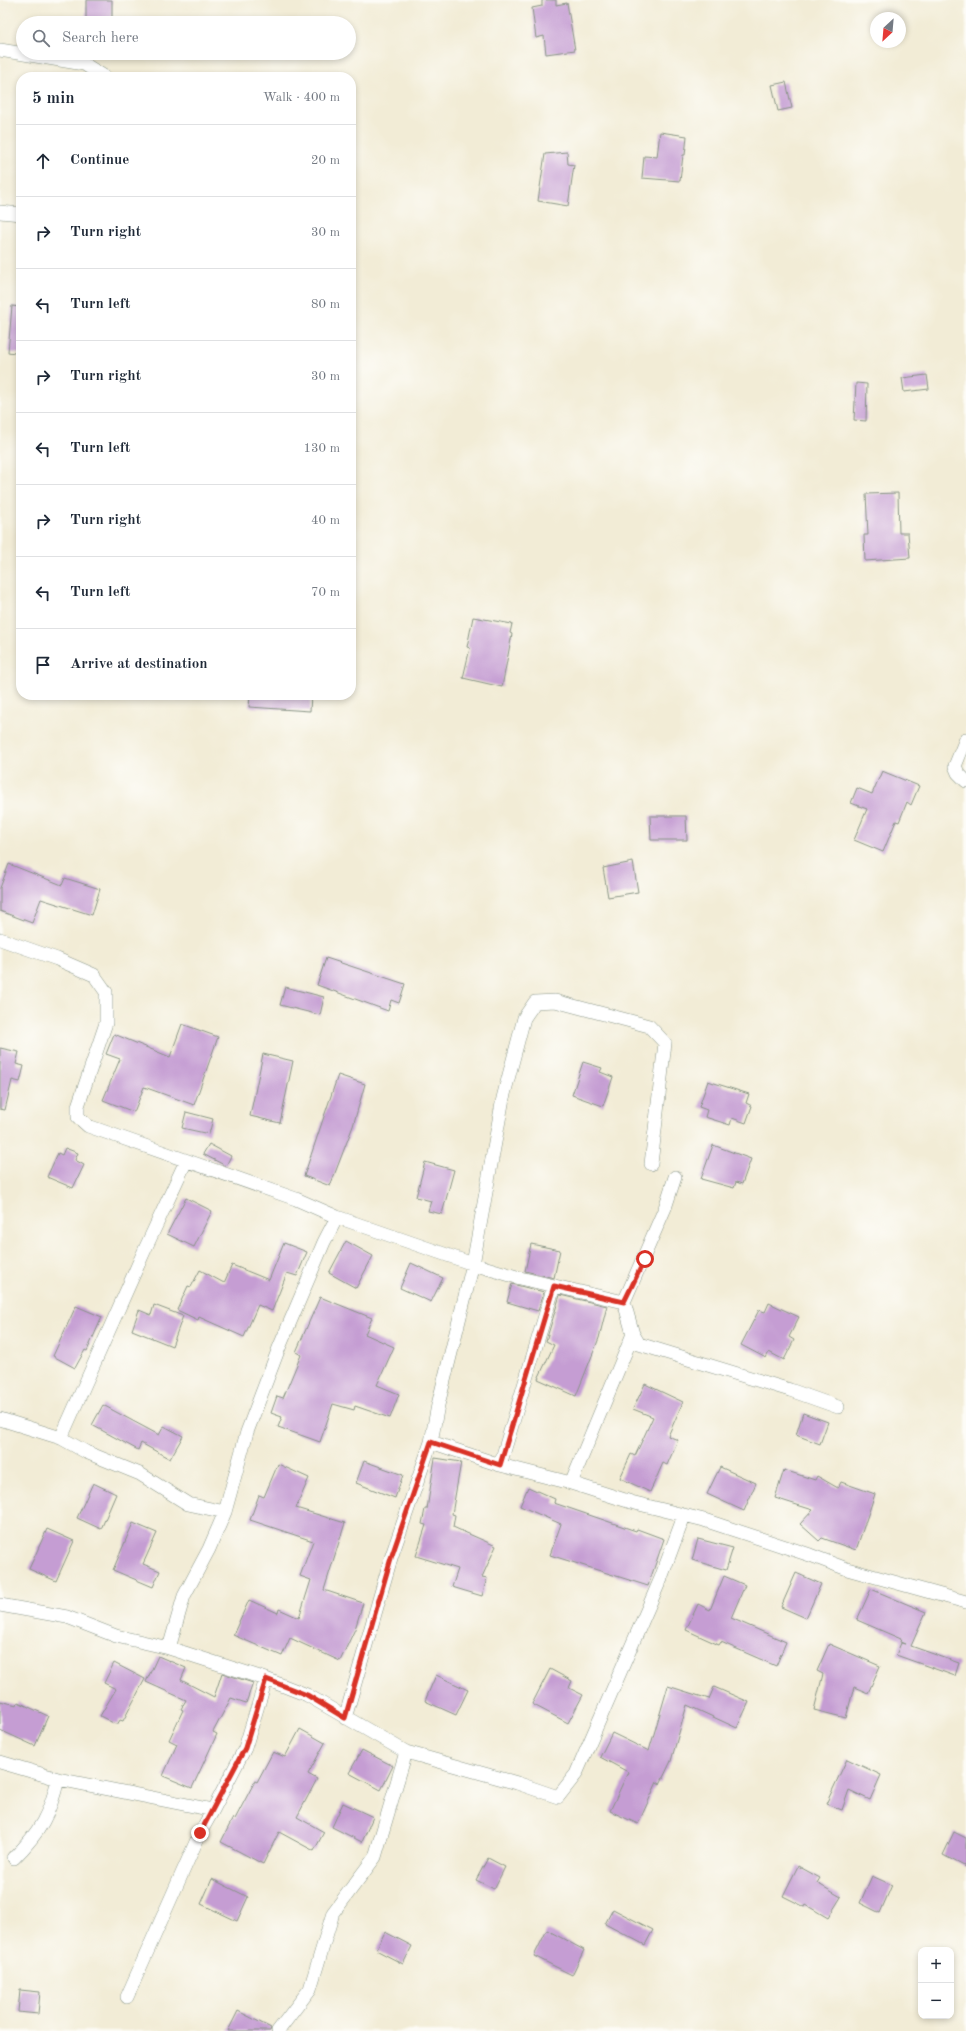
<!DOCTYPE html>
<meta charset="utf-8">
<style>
:root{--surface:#fff;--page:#f6f6f7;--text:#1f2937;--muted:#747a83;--line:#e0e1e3}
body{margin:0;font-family:"Old Standard TT",serif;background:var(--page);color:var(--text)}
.controls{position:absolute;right:12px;bottom:12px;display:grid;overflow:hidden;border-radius:8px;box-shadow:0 2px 6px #0003}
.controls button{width:36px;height:36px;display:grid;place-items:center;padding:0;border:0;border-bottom:1px solid var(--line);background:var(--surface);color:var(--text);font:20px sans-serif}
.compass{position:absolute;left:870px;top:12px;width:36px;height:36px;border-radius:50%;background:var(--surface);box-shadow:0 2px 6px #0003;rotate:206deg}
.stop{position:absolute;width:12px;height:12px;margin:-9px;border:3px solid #d93025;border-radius:50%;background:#fff}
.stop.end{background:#d93025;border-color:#fff;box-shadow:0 1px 4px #0008}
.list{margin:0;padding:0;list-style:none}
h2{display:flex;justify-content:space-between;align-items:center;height:52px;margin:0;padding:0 16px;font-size:17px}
h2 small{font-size:13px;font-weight:400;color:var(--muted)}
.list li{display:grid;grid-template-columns:26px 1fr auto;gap:12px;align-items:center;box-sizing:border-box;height:72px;padding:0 16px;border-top:1px solid var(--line)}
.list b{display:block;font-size:15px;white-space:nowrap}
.list em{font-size:13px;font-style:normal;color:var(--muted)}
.icon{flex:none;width:22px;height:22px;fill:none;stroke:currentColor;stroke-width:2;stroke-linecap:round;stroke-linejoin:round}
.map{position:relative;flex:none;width:966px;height:2031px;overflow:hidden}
.search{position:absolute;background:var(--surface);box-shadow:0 2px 6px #0003;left:16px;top:16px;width:340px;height:44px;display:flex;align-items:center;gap:10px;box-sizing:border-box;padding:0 14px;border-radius:22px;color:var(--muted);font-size:15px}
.panel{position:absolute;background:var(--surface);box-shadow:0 2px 6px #0003;left:16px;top:72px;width:340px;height:628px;border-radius:16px}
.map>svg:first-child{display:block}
</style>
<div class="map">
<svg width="966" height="2031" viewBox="0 0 966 2031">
<rect width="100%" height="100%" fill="#fdfcf7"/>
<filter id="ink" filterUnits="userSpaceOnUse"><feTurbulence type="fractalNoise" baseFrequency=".025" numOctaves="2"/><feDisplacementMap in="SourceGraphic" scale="8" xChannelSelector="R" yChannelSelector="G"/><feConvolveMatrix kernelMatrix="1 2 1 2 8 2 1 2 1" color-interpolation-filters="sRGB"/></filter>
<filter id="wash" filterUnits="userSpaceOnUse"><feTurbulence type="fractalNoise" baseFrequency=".012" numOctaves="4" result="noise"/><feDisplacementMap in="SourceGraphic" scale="16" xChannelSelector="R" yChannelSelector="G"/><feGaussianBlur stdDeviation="0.9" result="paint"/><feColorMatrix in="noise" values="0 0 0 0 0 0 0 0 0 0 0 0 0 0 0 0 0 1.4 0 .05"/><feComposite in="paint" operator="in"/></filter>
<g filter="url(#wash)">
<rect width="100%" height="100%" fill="#f2ecd6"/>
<g id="blocks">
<path fill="#c59dd3" d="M86,0H112V23H86Z
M542,0H556V5L567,3L575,50L546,54L544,36L536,38L532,8L542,6Z
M786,82L792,108L778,111L772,85Z
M660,132L687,136L685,155H683L680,181L642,178L644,156L657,157Z
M567,152L568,164L574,165L568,206L538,201L545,154Z
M12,306L21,307V354L8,352Z
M927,375L929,389L904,392L902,378Z
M856,383L867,384L866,421L854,420Z
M898,493L899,533H908L910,558L865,561L864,535H868L866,494Z
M473,617L512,624L510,633L512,634L502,687L463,678L470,648L467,647Z
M250,695H311L310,711L249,707Z
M882,771L919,786L911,805L907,802L899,822L896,821L883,852L854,840L867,809L851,803L857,788L872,794Z
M650,816H686L687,840H651Z
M633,862L638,892L608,897L603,868Z
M9,864L62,885L65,878L100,889L92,915L41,899L32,923L0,911V888Z
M326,958L405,984L399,1003L391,1000L388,1011L317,985Z
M285,987L324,997L320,1015L280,1005Z
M182,1024L218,1037L194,1105L144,1087L134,1112L103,1100L120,1059L106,1054L114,1034L170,1057Z
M0,1048L19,1052L16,1064L24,1066L20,1082L12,1080L5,1110L0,1109Z
M263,1054L293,1061L280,1123L250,1116Z
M583,1062L602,1068L600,1072L613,1077L603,1106L572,1095Z
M338,1075L365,1084L353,1126L330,1186L304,1176Z
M708,1081L749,1094L746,1103L752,1106L746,1123L732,1118L730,1125L705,1117L707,1110L699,1107Z
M186,1112L213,1119L209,1134L182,1128Z
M209,1144L231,1156L226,1166L203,1154Z
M713,1145L751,1159L742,1184L736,1182L734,1188L701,1179Z
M65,1148L78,1153L75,1160L84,1165L73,1188L47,1177L58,1153L62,1155Z
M425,1162L454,1170L442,1214L428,1211L431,1201L416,1197Z
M186,1198L212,1211L194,1247L167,1234Z
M346,1241L373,1256L356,1288L329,1273Z
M284,1243L307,1252L297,1276L287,1273L272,1311L258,1305L244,1337L199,1317L198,1320L177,1310L188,1286L191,1287L200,1270L224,1283L232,1265L269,1280Z
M531,1244L560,1250L554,1278L525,1271Z
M411,1263L443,1278L431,1302L400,1288Z
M512,1284L544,1292L538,1311L507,1302Z
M560,1295L607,1306L599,1338L576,1396L538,1379L554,1345L546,1341Z
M320,1297L372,1318L365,1334L394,1347L377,1385L399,1394L390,1418L355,1406L354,1410L333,1404L320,1442L278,1427L282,1417L271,1413L277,1396L283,1398L301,1355L296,1352Z
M769,1303L799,1317L789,1337L794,1340L784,1360L769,1352L766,1358L741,1345L759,1310L765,1312Z
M154,1305L183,1316L172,1346L132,1330L139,1310L151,1315Z
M76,1306L102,1317L87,1351L85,1350L75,1368L53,1356Z
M645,1384L683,1402L668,1436L678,1440L667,1465L663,1463L650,1492L620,1478L631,1454L635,1456L653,1417L633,1409Z
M103,1405L159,1435L164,1426L183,1436L170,1459L141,1443L138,1450L92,1425Z
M803,1413L828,1422L820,1444L796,1435Z
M435,1458L461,1462L452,1514L455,1515L453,1527L496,1546L482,1577L487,1578L482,1596L452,1587L458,1569L416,1556L426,1525L422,1524L425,1509H427Z
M364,1461L403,1475L395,1498L356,1483Z
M278,1464L309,1478L296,1508L345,1523L324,1590L363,1603L355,1629L340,1661L290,1638L282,1656L233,1635L249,1600L278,1613L279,1609L299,1618L311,1580L300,1576L313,1541L250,1520L259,1495L264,1497Z
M720,1467L756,1483L744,1511L707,1494Z
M784,1470L815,1480L817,1476L838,1488L841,1482L875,1494L856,1550L822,1538L819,1541L800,1524L813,1510L775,1498Z
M93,1483L116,1494L101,1529L77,1518Z
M528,1487L555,1499L554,1503L636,1531L637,1529L664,1539L648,1586L550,1555L561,1524L520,1506Z
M133,1523L157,1533L143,1564L160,1571L153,1587L113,1570Z
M47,1529L74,1541L56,1581L29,1569Z
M698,1539L733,1548L726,1570L692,1560Z
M796,1573L821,1584L806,1618L781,1607Z
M724,1576L745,1585L731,1618L786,1642L776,1666L721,1642L719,1645L686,1630L698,1604L710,1610Z
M871,1589L926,1612L911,1646L959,1663L955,1676L896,1655L901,1643L905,1644L900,1642L901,1639L857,1620Z
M829,1644L880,1666L868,1693L854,1687L846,1718L814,1710L823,1674L817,1671Z
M158,1656L186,1668L181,1680L214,1697L222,1673L253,1683L246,1703L231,1698L213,1732L217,1734L192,1788L163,1776L177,1744L169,1740L183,1710L181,1709L186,1700L146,1682Z
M114,1663L145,1679L123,1721L120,1720L117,1725L100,1716L116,1689L104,1683Z
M550,1669L572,1681L569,1688L583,1695L568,1723L532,1704Z
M436,1675L468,1690L456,1715L425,1701Z
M668,1686L709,1699L714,1687L749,1702L737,1728L687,1705L671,1761L660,1784L657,1782L638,1824L610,1811L628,1772L600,1757L612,1733L649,1751Z
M0,1701L17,1705L18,1702L48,1716L35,1746L0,1730Z
M300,1729L325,1743L308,1774L317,1779L297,1817L324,1832L314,1851L279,1832L263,1864L221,1842L233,1818L235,1819L255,1781L257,1782L273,1752L285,1757Z
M362,1750L393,1766L381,1790L349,1773Z
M847,1759L881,1775L870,1800L849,1790L842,1810L826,1804Z
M343,1803L373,1817L362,1842L332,1827Z
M954,1832L966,1838V1867L943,1855Z
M488,1858L505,1867L494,1889L476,1880Z
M798,1866L820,1878L817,1883L841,1897L828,1918L806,1905L805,1907L783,1896Z
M872,1876L892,1885L880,1913L860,1903Z
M212,1879L248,1897L237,1921L201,1904Z
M613,1909L653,1930L645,1945L605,1924Z
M547,1930L584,1950L572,1975L534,1956Z
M385,1932L412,1946L403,1964L376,1950Z
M20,1990L40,1992L38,2014L18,2012Z
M238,2011L271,2028L270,2031H228Z"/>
</g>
</g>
<g filter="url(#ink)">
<use href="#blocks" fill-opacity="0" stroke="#889485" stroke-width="1"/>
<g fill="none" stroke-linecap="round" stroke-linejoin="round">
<g stroke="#889485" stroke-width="14">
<path id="street" d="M0,50L84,64L105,77
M0,212L21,214
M966,739L955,766L958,773L966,781
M0,939L57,959L94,975L106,992V1023L78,1106V1117L88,1126L296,1199L337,1217L473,1264L520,1278L624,1302L665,1208L675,1177
M624,1302L633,1334L639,1344L790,1390L838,1407
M0,1419L61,1438L86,1452L140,1474L188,1504L225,1512L247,1432L279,1348L324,1242L337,1217
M61,1438L146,1247L186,1161
M431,1442L500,1465L571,1483L631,1502L704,1520L810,1555L847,1569L966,1602
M500,1465L554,1286
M571,1483L633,1334
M0,1605L67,1617L116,1636L169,1648L266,1679L307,1695L406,1752L375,1857L333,1913L310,1989L278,2031
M169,1648L184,1596L209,1549L225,1512
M345,1718L391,1558L431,1442L438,1405L473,1264L503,1098L524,1018L535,1002L555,1001L649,1026L665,1043L651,1164
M406,1752L517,1783L558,1797L576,1774L661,1578L684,1516
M0,1762L58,1779L213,1810L200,1833L127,1997
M213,1810L245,1748L266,1679
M14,1858C40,1832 50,1814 58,1779"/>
</g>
<use href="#street" stroke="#fff" stroke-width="13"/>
</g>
</g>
<g fill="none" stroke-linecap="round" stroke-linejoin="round" filter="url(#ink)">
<path stroke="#d93025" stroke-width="5" d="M200,1833L245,1748L266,1679L307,1695L345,1718L391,1558L431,1442L500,1465L554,1286L624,1302L645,1259"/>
</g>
</svg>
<div class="controls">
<button>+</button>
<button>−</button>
</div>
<svg class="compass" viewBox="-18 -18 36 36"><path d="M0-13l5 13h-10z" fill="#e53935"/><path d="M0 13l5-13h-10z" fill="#747a83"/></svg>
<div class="stop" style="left:645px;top:1259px"></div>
<div class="stop end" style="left:200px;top:1833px"></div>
<div class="search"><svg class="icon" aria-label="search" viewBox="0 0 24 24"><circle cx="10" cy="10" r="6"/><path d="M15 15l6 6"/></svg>Search here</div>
<section class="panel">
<h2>5 min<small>Walk · 400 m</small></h2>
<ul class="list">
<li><svg class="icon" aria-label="ahead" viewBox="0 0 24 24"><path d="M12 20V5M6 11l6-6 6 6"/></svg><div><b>Continue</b></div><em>20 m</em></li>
<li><svg class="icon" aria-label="right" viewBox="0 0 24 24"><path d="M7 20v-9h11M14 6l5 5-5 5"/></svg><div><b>Turn right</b></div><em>30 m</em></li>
<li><svg class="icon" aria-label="left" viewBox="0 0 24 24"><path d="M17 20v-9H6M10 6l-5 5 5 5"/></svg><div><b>Turn left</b></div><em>80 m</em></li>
<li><svg class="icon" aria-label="right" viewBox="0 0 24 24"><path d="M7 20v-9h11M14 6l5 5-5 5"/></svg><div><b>Turn right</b></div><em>30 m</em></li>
<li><svg class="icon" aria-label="left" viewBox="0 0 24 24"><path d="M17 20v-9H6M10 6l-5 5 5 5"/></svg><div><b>Turn left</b></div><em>130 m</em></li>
<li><svg class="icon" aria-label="right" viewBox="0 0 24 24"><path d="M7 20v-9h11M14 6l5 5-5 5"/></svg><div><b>Turn right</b></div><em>40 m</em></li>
<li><svg class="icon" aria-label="left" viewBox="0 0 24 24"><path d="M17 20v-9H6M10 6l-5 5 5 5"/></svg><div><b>Turn left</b></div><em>70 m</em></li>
<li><svg class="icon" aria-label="arrive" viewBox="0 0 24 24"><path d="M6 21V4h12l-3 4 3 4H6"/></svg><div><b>Arrive at destination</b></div></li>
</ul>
</section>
</div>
